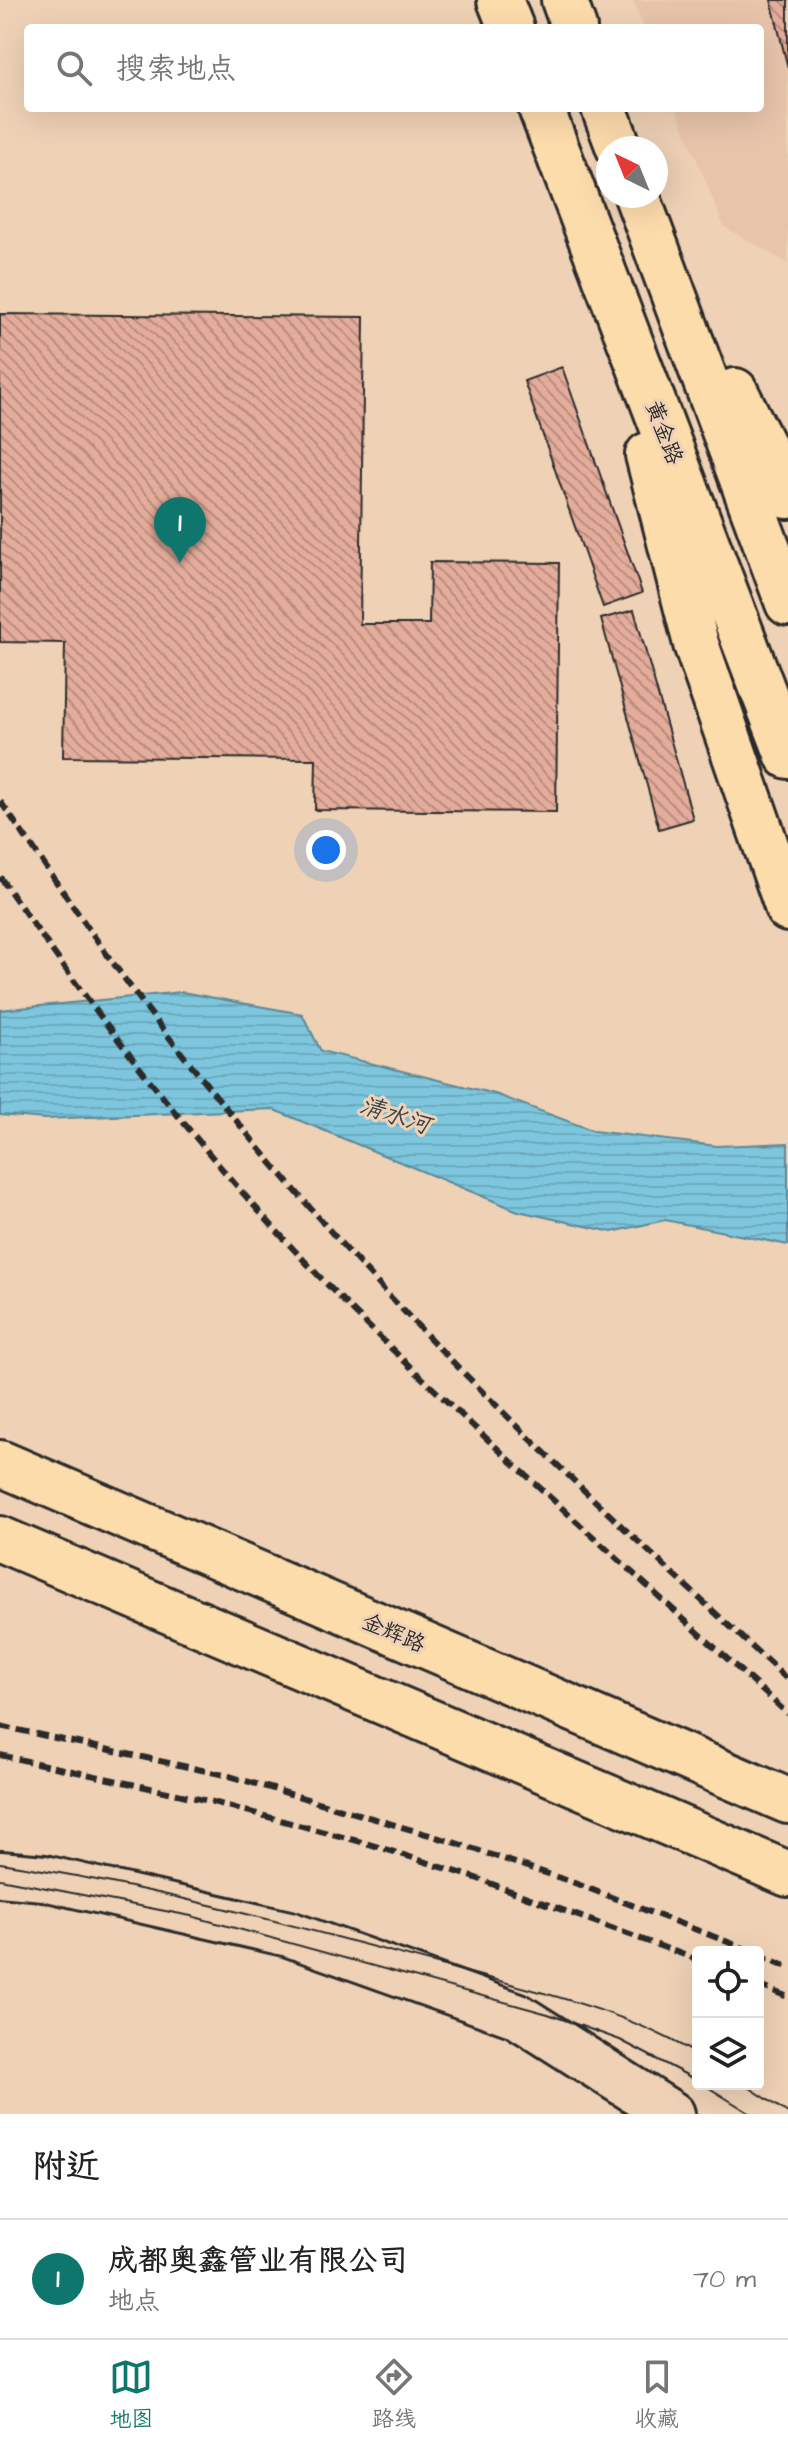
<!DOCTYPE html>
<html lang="zh">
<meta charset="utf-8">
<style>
:root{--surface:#fff;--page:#f6f6f6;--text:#222;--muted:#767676;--line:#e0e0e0;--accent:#0f766e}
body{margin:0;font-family:"Architects Daughter","LXGW WenKai TC",sans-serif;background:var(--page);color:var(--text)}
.controls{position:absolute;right:24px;bottom:24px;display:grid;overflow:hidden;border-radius:8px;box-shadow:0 8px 32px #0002}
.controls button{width:72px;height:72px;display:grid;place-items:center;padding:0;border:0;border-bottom:2px solid var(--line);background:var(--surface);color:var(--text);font:40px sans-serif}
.compass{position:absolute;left:596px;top:136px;width:72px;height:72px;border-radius:50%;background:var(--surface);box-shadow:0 8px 32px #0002;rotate:317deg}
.you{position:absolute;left:326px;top:850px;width:28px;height:28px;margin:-20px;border:6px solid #fff;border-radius:50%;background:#1a73e8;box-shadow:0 0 0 12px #1a73e833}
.badge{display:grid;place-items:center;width:52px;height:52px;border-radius:50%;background:var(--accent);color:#fff;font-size:26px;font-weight:700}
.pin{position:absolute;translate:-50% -66px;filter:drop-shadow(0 2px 4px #0008)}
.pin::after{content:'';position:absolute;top:42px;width:28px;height:24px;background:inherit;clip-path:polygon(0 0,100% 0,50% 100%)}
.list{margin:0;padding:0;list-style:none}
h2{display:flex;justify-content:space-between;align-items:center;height:104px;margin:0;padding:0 32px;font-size:34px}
h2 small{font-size:26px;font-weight:400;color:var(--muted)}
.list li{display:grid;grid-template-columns:52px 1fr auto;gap:24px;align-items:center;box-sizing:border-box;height:120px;padding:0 32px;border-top:2px solid var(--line)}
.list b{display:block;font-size:30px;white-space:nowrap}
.list p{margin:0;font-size:26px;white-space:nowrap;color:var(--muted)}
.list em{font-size:26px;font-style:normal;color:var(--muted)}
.icon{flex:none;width:44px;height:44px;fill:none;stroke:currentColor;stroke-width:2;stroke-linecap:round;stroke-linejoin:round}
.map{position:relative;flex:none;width:788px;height:2114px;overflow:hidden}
.search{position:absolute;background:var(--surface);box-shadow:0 8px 32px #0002;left:24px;right:24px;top:24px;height:88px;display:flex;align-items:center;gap:20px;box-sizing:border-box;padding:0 28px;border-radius:8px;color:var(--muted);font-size:30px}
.sheet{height:224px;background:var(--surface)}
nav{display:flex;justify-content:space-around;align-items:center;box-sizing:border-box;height:112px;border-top:2px solid var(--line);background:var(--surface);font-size:22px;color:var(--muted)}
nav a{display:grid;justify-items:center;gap:4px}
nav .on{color:var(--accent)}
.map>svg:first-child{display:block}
</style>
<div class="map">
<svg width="788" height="2114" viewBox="0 0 788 2114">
<defs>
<pattern id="water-rules" width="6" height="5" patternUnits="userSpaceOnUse" patternTransform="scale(2)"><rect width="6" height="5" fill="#7dc6dd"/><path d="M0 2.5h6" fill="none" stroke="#6caabe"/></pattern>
<pattern id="building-back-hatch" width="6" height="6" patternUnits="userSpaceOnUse" patternTransform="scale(2)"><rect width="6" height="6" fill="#e4ac9b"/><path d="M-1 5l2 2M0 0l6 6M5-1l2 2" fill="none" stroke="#b98c7f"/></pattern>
</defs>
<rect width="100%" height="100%" fill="#efd2b6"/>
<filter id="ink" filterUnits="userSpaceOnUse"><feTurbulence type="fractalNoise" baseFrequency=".0125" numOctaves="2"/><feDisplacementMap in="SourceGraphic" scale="16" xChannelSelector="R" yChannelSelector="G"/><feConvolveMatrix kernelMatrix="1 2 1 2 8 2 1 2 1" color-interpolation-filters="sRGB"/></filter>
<g filter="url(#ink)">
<path fill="#e8c4ab" d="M633,0H788V263L724,227L676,108H760V28H644Z"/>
<path fill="url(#water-rules)" stroke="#5c8896" stroke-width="2" d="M182,992L302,1014L321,1051L495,1094L594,1131L717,1146L788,1143V1245L665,1220L612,1232L518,1211L272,1109L45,1119L0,1115V1010Z"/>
<path fill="url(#building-back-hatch)" stroke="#2b2b2b" stroke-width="2" d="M771,0H788V68Z
M0,314L364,317L360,624H429L430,562L559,563L556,812L315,810L316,759L63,757L65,643L0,642Z
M562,367L642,593L603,607L524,381Z
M634,610L693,819L659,829L601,619Z"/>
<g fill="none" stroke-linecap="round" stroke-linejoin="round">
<g stroke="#2b2b2b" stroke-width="50">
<path id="minor" d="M0,1874L44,1878L289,1934L516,2015L672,2114"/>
</g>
<g stroke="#2b2b2b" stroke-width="50">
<path id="major" d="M500,0L511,28
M564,0L574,28
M541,108L788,756
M604,108L619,148
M637,196L788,603
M735,391L788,496
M648,455L696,644L788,909
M0,1463L788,1801
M0,1539L788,1874"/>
</g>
<use href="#minor" stroke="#efd2b6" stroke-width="44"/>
<use href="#major" stroke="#fddcac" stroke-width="44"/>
<path stroke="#2b2b2b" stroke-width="2" d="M0,1863C152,1886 299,1927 448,1967C534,1991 621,2008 698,2055
M0,1879L191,1916L548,2014L620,2040L698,2081
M703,2084L751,2114
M744,2084L788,2113"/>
<path stroke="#2b2b2b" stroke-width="6" stroke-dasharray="12 6" stroke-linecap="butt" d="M0,801C51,873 100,948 154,1018C213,1094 275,1168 339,1241C479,1397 634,1538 788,1680
M0,877C85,999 175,1119 275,1229C341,1302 413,1370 485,1437C585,1530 687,1622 788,1714
M0,1726L229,1776L453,1842L572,1882L754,1952
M0,1755L209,1801L369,1844L473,1877L698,1960
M758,1954L788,1967
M758,1985L788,1997"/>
</g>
</g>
<g text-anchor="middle" stroke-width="6" stroke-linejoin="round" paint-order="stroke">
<g font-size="22" fill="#2b2b2b" stroke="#efd2b6">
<text transform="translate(665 432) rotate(69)" y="8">黄金路</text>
<text transform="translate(394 1632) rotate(23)" y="8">金辉路</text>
</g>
<g font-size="24" font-style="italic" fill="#374246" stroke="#efd2b6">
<text transform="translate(395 1115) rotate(18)" y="8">清水河</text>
</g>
</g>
</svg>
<div class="controls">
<button><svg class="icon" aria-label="locate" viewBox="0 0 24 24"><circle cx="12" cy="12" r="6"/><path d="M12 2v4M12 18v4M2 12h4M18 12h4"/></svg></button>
<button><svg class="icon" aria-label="layers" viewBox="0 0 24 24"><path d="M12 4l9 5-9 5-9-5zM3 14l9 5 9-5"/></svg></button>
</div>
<svg class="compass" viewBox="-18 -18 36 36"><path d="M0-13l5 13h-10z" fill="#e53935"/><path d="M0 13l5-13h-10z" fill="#767676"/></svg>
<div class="you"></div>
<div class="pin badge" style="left:180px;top:563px">1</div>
<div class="search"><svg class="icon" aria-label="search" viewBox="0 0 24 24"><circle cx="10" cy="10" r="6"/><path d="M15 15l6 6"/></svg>搜索地点</div>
</div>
<section class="sheet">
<h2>附近<small></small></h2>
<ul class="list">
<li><span class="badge">1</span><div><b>成都奥鑫管业有限公司</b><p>地点</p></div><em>70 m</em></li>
</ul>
</section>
<nav>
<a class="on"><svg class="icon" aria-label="map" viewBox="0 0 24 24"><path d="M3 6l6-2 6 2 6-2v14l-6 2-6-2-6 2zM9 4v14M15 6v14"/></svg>地图</a>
<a><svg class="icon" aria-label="directions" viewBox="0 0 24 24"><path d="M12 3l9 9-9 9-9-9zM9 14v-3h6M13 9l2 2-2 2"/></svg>路线</a>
<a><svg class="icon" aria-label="saved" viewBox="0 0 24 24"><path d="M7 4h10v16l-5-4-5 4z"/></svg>收藏</a>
</nav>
